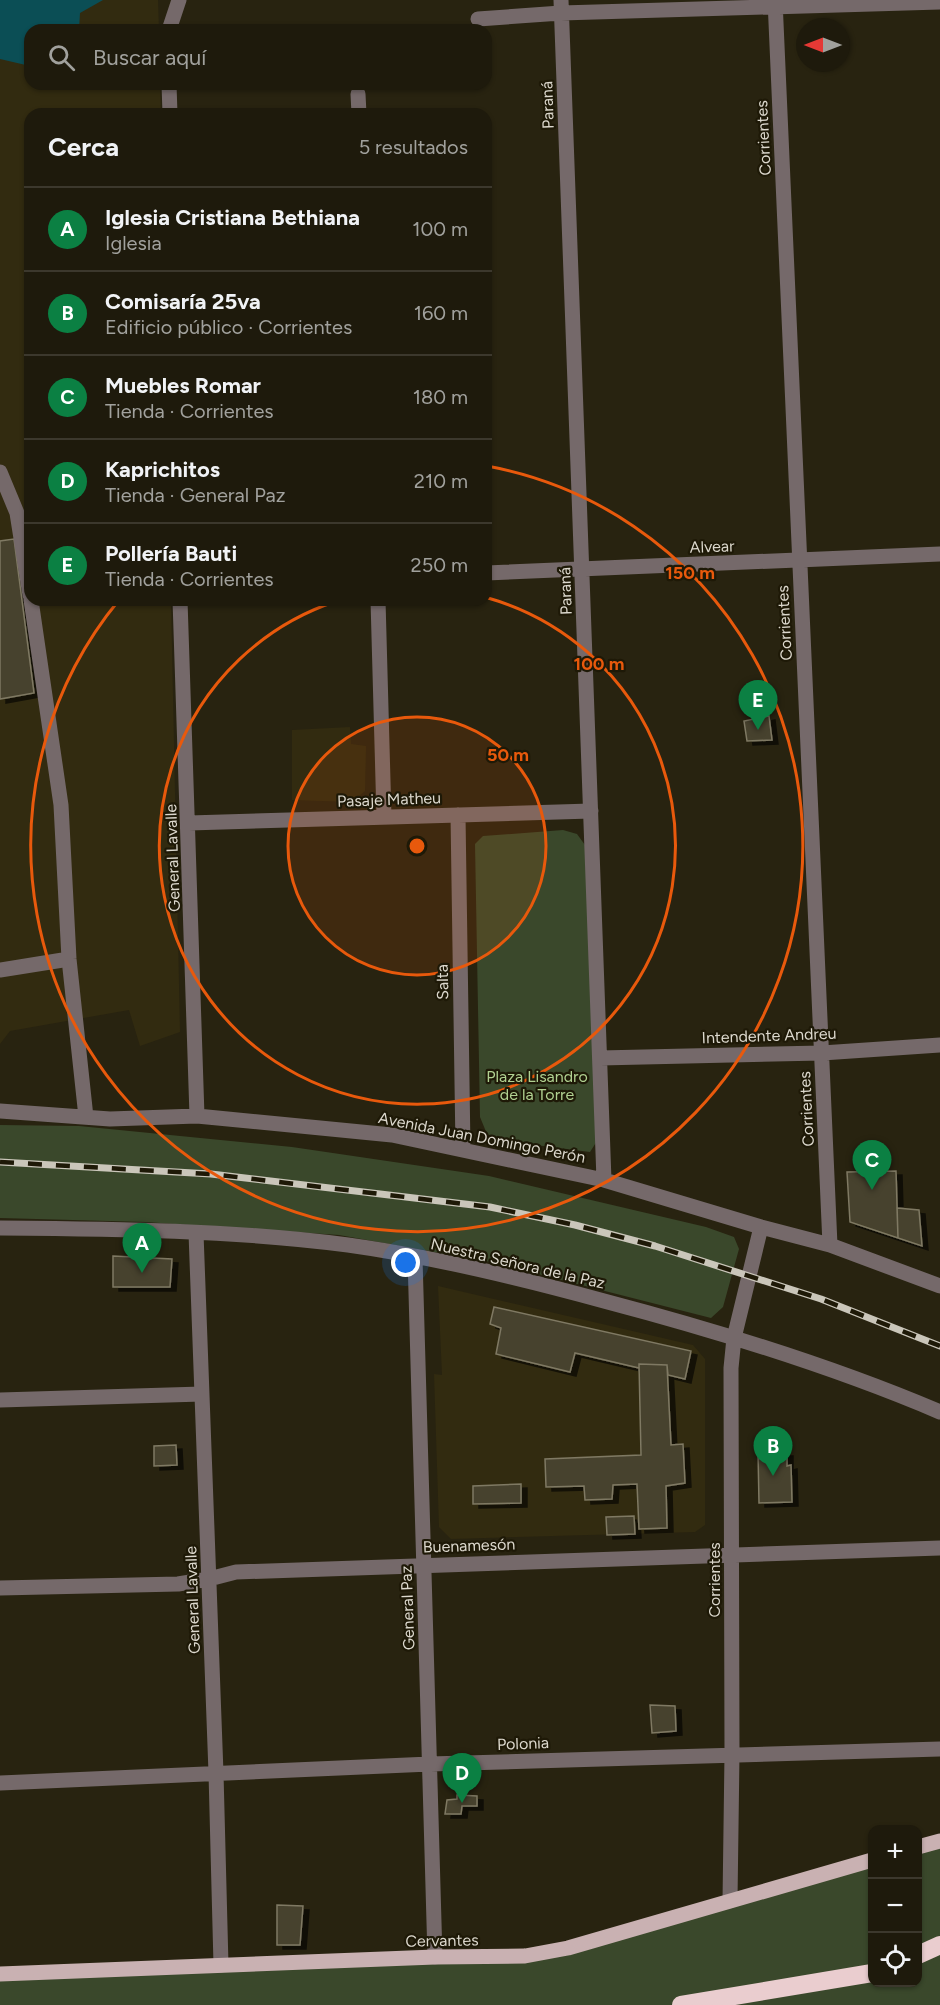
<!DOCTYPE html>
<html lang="es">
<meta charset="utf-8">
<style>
:root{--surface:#1e1a0c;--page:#262315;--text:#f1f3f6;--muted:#a1a19d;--line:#3c382d;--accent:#0b8043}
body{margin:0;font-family:Figtree,sans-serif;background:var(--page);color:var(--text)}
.controls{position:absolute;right:18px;bottom:18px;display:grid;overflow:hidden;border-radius:12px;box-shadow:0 2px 4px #0004}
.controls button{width:54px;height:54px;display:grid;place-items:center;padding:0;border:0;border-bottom:2px solid var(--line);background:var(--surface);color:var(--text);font:30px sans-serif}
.compass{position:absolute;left:796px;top:18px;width:54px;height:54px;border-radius:50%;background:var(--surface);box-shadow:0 2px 4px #0004;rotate:270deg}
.you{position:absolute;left:406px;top:1263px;width:21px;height:21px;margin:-15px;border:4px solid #fff;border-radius:50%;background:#1a73e8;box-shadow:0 0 0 9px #1a73e833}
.badge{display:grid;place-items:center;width:39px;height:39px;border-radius:50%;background:var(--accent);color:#fff;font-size:20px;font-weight:700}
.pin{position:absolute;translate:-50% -50px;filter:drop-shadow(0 2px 3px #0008)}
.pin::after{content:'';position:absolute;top:32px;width:21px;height:18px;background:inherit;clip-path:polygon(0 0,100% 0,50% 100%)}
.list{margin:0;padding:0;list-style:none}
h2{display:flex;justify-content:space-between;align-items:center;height:78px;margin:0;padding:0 24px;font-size:26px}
h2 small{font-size:20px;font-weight:400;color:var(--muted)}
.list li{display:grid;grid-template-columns:39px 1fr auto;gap:18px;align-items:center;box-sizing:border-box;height:84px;padding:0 24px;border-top:2px solid var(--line)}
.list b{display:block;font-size:22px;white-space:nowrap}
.list p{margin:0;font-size:20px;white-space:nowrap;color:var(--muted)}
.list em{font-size:20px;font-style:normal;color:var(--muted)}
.icon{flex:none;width:33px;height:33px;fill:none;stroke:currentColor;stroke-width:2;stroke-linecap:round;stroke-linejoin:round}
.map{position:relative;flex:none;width:940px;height:2005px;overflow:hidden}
.search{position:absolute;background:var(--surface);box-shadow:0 2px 4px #0004;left:24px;top:24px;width:468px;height:66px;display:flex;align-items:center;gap:15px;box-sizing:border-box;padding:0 21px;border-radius:18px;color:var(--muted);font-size:22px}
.panel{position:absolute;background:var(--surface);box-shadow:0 2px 4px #0004;left:24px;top:108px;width:468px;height:498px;border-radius:18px}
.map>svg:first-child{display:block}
</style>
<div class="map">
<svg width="940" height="2005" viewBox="0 0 940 2005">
<defs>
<filter id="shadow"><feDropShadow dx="6" dy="4" stdDeviation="0" flood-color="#0009"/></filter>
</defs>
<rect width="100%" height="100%" fill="#282310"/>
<path fill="#322b10" d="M0,0H158L159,30H30V84H160L161,114H30V600H171L180,1032L140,1046L129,1010L10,1031L0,1044Z
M350,727L351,744L366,746L365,791L352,802L292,800V730Z
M438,1286L693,1345L705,1359V1525L695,1532L451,1539L439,1527L434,1374L442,1375Z"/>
<path fill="#3a482b" d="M563,830L577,834L585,845L597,1141L590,1152L489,1139L480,1117L475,844L483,836Z
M0,1125L79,1126L292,1147L489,1176L706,1227L734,1237L739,1249L723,1307L711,1318L491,1262L339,1235L145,1222L0,1218Z
M940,1841V2005H0V1974L525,1956L872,1860V1982H918V1847Z"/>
<path fill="#0b4e55" d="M0,0H103L80,13L79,30H30V66L0,59Z"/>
<path fill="#47422e" stroke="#7f7963" stroke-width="1.5" filter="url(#shadow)" d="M14,539L34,693L0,699V541Z
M769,716L772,740L747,741L744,721Z
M896,1171L898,1238L850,1222L847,1172Z
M897,1208L919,1210L922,1246L898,1238Z
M113,1256L172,1259L170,1287H113Z
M494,1307L691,1351L685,1379L668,1375L667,1365L639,1364V1368L575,1353L570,1372L496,1354L501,1328L490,1324Z
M639,1364L667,1365L671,1445L683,1444L685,1483L666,1486L667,1528L639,1529L637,1484L613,1485L612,1499L585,1500L584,1486L546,1487L545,1459L641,1455Z
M176,1445L177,1465L154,1466V1446Z
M758,1452H787V1466L791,1465L792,1502L759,1503Z
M521,1484V1503L473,1504V1486Z
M634,1516L635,1534L607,1535L606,1517Z
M650,1705L675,1706L676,1731L652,1733Z
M457,1795L477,1796V1806H462L461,1814H445L447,1800L457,1799Z
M277,1905L303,1906L300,1945H277Z"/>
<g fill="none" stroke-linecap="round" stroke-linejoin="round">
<path stroke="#75696a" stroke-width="15" d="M561,0L604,1180
M775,0L830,1245
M478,19L561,13L940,2
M169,30L179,0
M169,84L170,114
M358,94L359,114
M0,472L17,513L30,595
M486,573L940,554
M31,600L61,805L69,959L86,1117
M180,600L197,1116
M378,600L384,817
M458,815L463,1149
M189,823L591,811
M0,970L69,959
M600,1058L822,1053L940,1045
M0,1111L110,1119L197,1116L392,1135L604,1180L761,1227L830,1245L940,1286
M0,1228C116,1229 233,1230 348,1245C435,1257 520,1278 604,1301C718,1331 832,1366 940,1412
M196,1233L216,1773L221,1965
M415,1258L435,1957
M0,1400L202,1394
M0,1588L178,1584L209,1579L236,1572L940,1548
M0,1783L430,1764L940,1749
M730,1901L732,1754L731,1368L734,1338L761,1227"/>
<path stroke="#c9b1b2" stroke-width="15" d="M918,1847L940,1841
M0,1974L435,1957L525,1956L568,1948L872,1860"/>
<path stroke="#eacdcf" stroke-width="18" d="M918,1955L940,1945
M681,2005L872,1973"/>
<g stroke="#cac6ba" stroke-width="7">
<path id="rail" d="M0,1162L211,1174L490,1207L575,1225L655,1246L821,1299L940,1346"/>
</g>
<use href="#rail" stroke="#1e1907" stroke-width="4.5" stroke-dasharray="14" stroke-linecap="butt"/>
</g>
<circle cx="417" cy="846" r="129" fill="#e8590c" fill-opacity=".12"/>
<g fill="none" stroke="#e8590c" stroke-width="3">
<circle cx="417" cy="846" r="129"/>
<path d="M488 598A258 258 0 1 1 337 601"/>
<path d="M487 466A386 386 0 1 1 119 600"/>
</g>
<g text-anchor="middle" stroke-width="4.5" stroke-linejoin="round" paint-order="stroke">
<g font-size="16" fill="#dcd8cd" stroke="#1e1907">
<text transform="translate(547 105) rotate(-92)" y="6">Paraná</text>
<text transform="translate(763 138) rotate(-93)" y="6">Corrientes</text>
<text transform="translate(712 546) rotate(-2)" y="6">Alvear</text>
<text transform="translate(565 591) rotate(-92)" y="6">Paraná</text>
<text transform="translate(784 623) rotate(-93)" y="6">Corrientes</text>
<text transform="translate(389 799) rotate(-2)" y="6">Pasaje Matheu</text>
<text transform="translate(172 858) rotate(-92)" y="6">General Lavalle</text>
<text transform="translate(442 982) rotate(-91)" y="6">Salta</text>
<text transform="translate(769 1035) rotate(-2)" y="6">Intendente Andreu</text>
<text transform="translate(806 1109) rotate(-93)" y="6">Corrientes</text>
<text transform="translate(482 1137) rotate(11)" y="6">Avenida Juan Domingo Perón</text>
<text transform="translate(518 1263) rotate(13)" y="6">Nuestra Señora de la Paz</text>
<text transform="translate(469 1545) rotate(-2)" y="6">Buenamesón</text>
<text transform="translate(714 1580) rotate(-90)" y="6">Corrientes</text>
<text transform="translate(192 1600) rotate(-92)" y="6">General Lavalle</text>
<text transform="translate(407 1608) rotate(-92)" y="6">General Paz</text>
<text transform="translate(523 1743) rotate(-2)" y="6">Polonia</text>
<text transform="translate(442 1940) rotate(-1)" y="6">Cervantes</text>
</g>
<g font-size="16" fill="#b1d191" stroke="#1e1907">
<text x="537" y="1082">Plaza Lisandro<tspan x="537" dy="18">de la Torre</tspan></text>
</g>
</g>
<circle cx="417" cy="846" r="9" fill="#e8590c" stroke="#1e1907" stroke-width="3"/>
<g font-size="18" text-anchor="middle" font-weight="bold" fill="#e8590c" stroke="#1e1907" stroke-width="4.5" stroke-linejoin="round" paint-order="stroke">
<text x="690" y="579">150 m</text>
<text x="599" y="670">100 m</text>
<text x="508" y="761">50 m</text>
</g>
</svg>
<div class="controls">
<button>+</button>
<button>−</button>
<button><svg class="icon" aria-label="locate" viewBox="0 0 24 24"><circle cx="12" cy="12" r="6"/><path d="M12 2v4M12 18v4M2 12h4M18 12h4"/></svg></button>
</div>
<svg class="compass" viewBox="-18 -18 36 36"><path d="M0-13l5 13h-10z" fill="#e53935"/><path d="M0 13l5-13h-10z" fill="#a1a19d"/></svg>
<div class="you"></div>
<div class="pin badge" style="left:142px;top:1273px">A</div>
<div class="pin badge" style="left:773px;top:1476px">B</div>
<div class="pin badge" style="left:872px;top:1190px">C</div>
<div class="pin badge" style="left:462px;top:1803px">D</div>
<div class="pin badge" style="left:758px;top:730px">E</div>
<div class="search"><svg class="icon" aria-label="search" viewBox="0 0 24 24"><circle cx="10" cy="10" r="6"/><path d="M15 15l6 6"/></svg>Buscar aquí</div>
<section class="panel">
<h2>Cerca<small>5 resultados</small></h2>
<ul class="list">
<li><span class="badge">A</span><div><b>Iglesia Cristiana Bethiana</b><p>Iglesia</p></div><em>100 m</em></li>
<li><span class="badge">B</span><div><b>Comisaría 25va</b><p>Edificio público · Corrientes</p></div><em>160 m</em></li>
<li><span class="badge">C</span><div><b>Muebles Romar</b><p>Tienda · Corrientes</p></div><em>180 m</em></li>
<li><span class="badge">D</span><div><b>Kaprichitos</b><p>Tienda · General Paz</p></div><em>210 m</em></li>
<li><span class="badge">E</span><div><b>Pollería Bauti</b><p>Tienda · Corrientes</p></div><em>250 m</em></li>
</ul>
</section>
</div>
